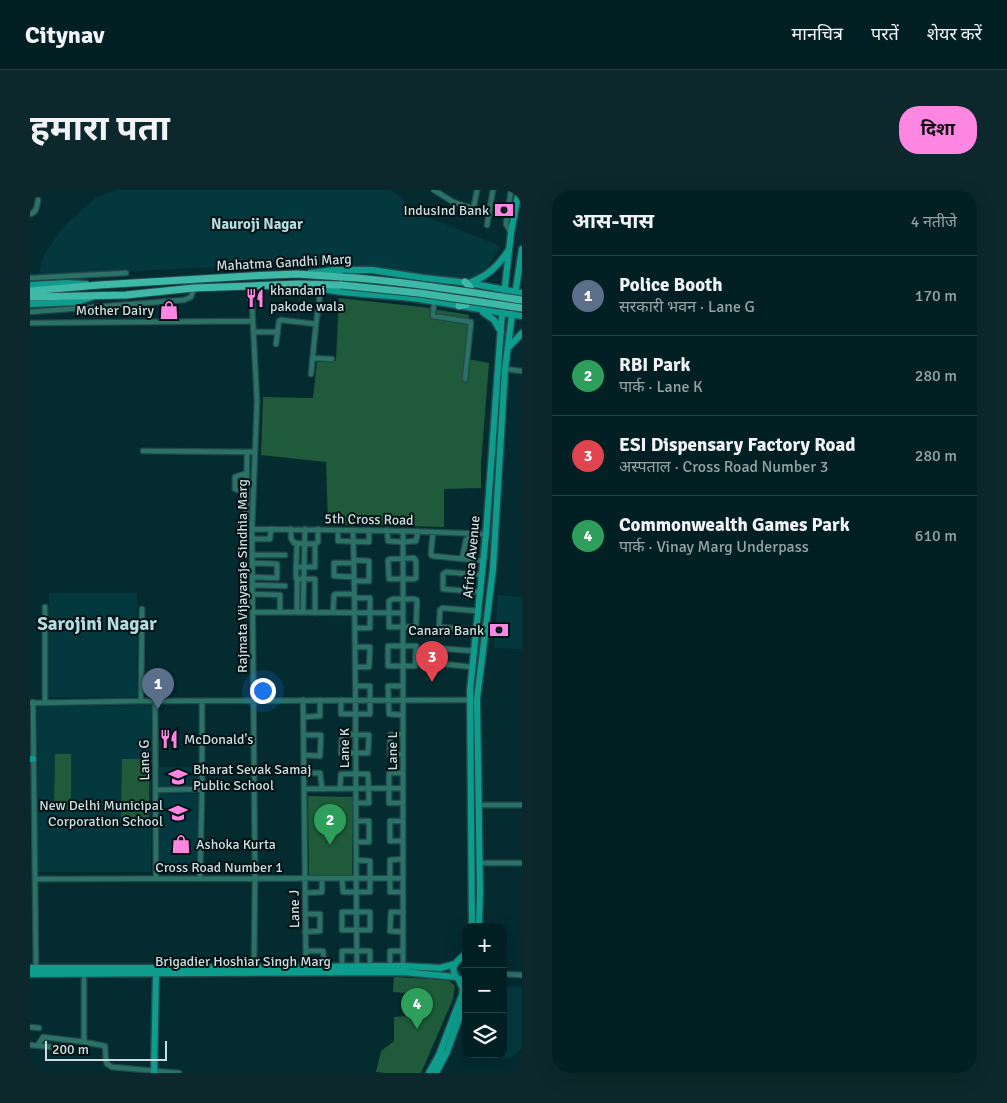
<!DOCTYPE html>
<html lang="hi">
<meta charset="utf-8">
<style>
:root{--surface:#022024;--page:#0c282c;--text:#f1f3f6;--muted:#96a3a6;--line:#233e41;--accent:#fd86e2}
body{margin:0;font-family:Signika,"Noto Sans Devanagari",sans-serif;background:var(--page);color:var(--text)}
.controls{position:absolute;right:15px;bottom:15px;display:grid;overflow:hidden;border-radius:10px;box-shadow:0 5px 20px #0002}
.controls button{width:45px;height:45px;display:grid;place-items:center;padding:0;border:0;border-bottom:1px solid var(--line);background:var(--surface);color:var(--text);font:25px sans-serif}
.scale{position:absolute;left:15px;bottom:12px;width:122px;box-sizing:border-box;padding-left:5px;border:2px solid #cbdfe2;border-top:0;font-size:14px;line-height:18px;white-space:nowrap;color:#cbdfe2;-webkit-text-stroke:4px #031113;paint-order:stroke}
.you{position:absolute;left:232px;top:500px;width:18px;height:18px;margin:-12px;border:4px solid #fff;border-radius:50%;background:#1a73e8;box-shadow:0 0 0 8px #1a73e833}
.badge{display:grid;place-items:center;width:32px;height:32px;border-radius:50%;background:var(--accent);color:#fff;font-size:16px;font-weight:700}
.pin{position:absolute;translate:-50% -41px;filter:drop-shadow(0 1px 2px #0008)}
.pin::after{content:'';position:absolute;top:26px;width:18px;height:15px;background:inherit;clip-path:polygon(0 0,100% 0,50% 100%)}
.list{margin:0;padding:0;list-style:none}
h2{display:flex;justify-content:space-between;align-items:center;height:65px;margin:0;padding:0 20px;font-size:21px}
h2 small{font-size:16px;font-weight:400;color:var(--muted)}
.list li{display:grid;grid-template-columns:32px 1fr auto;gap:15px;align-items:center;box-sizing:border-box;height:80px;padding:0 20px;border-top:1px solid var(--line)}
.list b{display:block;font-size:19px;white-space:nowrap}
.list p{margin:0;font-size:16px;white-space:nowrap;color:var(--muted)}
.list em{font-size:16px;font-style:normal;color:var(--muted)}
.icon{flex:none;width:28px;height:28px;fill:none;stroke:currentColor;stroke-width:2;stroke-linecap:round;stroke-linejoin:round}
.map{position:relative;flex:none;width:492px;height:883px;overflow:hidden;border-radius:20px}
header{display:flex;align-items:center;gap:30px;box-sizing:border-box;height:70px;padding:0 25px;background:var(--surface);border-bottom:1px solid var(--line)}
header strong{font-size:24px}
nav{display:flex;gap:28px;margin-inline-start:auto;font-size:18px}
.intro{display:flex;align-items:center;justify-content:space-between;box-sizing:border-box;height:120px;padding:0 30px}
h1{margin:0;font-size:35px}
.button{padding:12px 22px;border-radius:20px;background:var(--accent);color:#111;font-size:18px;font-weight:700}
main{display:flex;gap:30px;padding:0 30px}
aside{flex:1;background:var(--surface);border-radius:20px;box-shadow:0 5px 20px #0002}
.map>svg:first-child{display:block}
</style>
<header>
<strong>Citynav</strong>
<nav><a>मानचित्र</a><a>परतें</a><a>शेयर करें</a></nav>
</header>
<div class="intro"><h1>हमारा पता</h1><a class="button">दिशा</a></div>
<main>
<div class="map">
<svg width="492" height="883" viewBox="0 0 492 883">
<rect width="100%" height="100%" fill="#032b30"/>
<path fill="#04383f" d="M86,0H361L387,23L470,56L458,78L439,90L341,77L227,75L8,86L14,64L36,34L67,7Z
M19,403H107V507H19Z
M468,405L492,407V459L464,458Z
M121,515V682H8L7,516Z
M128,577H169V596H128Z
M128,603L169,604L168,681L126,680Z
M473,796L492,797V858L478,869L464,864H473Z"/>
<path fill="#1f5b3a" d="M309,108L392,117L439,125L438,169L459,173L451,273V298L414,299V337L298,334L296,272L231,265L233,207L283,208L287,172L306,171Z
M25,564H41V619H24Z
M92,569H119V628L91,627Z
M278,606L323,607L322,685H279Z
M364,787L418,790L425,796L423,809L391,883H354L346,882L351,861L364,851V827L376,826L377,803L363,802Z"/>
<g fill="none" stroke-linecap="round" stroke-linejoin="round">
<g stroke="#23484c" stroke-width="7">
<path id="street" d="M404,0L423,12L441,18L444,16L447,0
M0,24C7,23 7,15 8,10
M457,35L463,0
M481,43L476,34L481,0
M0,88L96,83
M219,96V106L222,113
M404,112L403,126L441,132L435,189
M0,122L154,110L161,107L164,98
M0,133L223,131
M224,142H248
M246,154L249,131L251,130L286,134L291,97
M283,168L302,169
M475,179L492,181
M281,184L286,134
M113,261L225,262
M216,302L205,299V287L217,283
M216,336L217,262
M222,339L373,341L456,344
M261,339V348L264,353L285,354L288,352V339
M308,340V351L339,352V340
M323,340C327,486 325,632 327,779
M357,340L358,351L373,352L386,351L388,341
M373,341V778
M403,342L401,362V365L403,366L453,371
M222,349H240L241,339
M285,354V377H267L266,379V388L267,389H285V423
M222,365H255
M384,368L386,371V388L384,389H359L358,370L360,369Z
M432,368L436,350L444,344
M324,370L339,371V391H324
M222,373L247,374V388L222,387
M324,373H304V386L324,387
M266,378L267,353
M222,395L255,396
M450,402L413,399V384L416,382L452,385
M222,404L250,405V422
M324,408H340V438H325
M384,409L387,410V411L386,437H359V411L363,409Z
M223,422L373,423
M267,422V389
M273,422L275,339
M303,423L304,405L306,404H324
M446,440L409,437L410,420L412,418L448,421
M358,456H386L385,476H358Z
M325,457H340L339,477H325
M442,477L404,473L405,458L444,461
M326,496H340V502
M373,496H358L359,524L373,525
M273,510L276,777
M311,510V524H340V505
M111,511L112,419
M125,511L126,688
M3,512L6,778
M15,512V417
M0,513L111,511L440,510
M274,527L290,526V510
M312,544L339,545L338,563H311Z
M373,544L360,545V564H373
M274,545H291L290,566L274,565
M274,583H290L292,598
M310,598L311,584H338L339,613H325
M274,599L373,598
M126,600L172,599V511
M373,613H359V583H373
M448,615H492
M326,631H339V652H326
M373,651H360V631H373
M450,673H492
M312,688L313,702H340V671L326,670
M5,689L373,688
M170,689L172,599
M373,702H360V670L373,669
M275,703L292,702V688
M312,722H340V740H312Z
M275,724H290V741L275,742
M373,742L360,741L361,722H373
M276,761H293L294,771
M360,771V761H373
M312,772V761H340V771
M224,779L225,688L222,339L227,212L222,114L224,105V96
M54,782V852L75,856L76,871L77,874L82,877L149,883
M473,784L492,785
M0,837L9,838
M0,855L33,858
M8,855L13,847L55,852"/>
</g>
<g stroke="#23484c" stroke-width="9">
<path id="secondary" d="M280,83L305,80H342L394,88L439,93L492,103
M441,92C458,86 468,76 478,61
M0,95L37,93L56,94
M278,96C314,105 352,104 389,109C423,114 457,121 492,126
M0,114L47,112L62,107
M453,122L464,130L471,142
M478,158L492,143
M0,569H3
M442,737L440,501L456,344L472,123L481,43L489,0
M449,737L450,701L447,509L463,379L475,179L482,125L492,59
M436,763C428,772 418,775 427,788L436,792
M0,778H125L373,776L410,778L425,774
M0,784L373,782L426,787
M124,883L126,784
M399,883L409,865L432,805L433,799L429,790
M406,883L417,862L436,810"/>
</g>
<g stroke="#23484c" stroke-width="9">
<path id="primary" d="M0,101L69,95L220,86L267,84L312,87
M0,107L96,105L164,98L221,96L269,94L311,95
M429,116L437,114C439,108 440,103 440,97L435,92"/>
</g>
<use href="#street" stroke="#2a7166" stroke-width="4.5"/>
<use href="#secondary" stroke="#0e9c8c" stroke-width="6"/>
<use href="#primary" stroke="#3eb8a7" stroke-width="7"/>
<g stroke="#b4cace" stroke-width="3">
<path id="rail" d="M0,882L9,883"/>
</g>
<use href="#rail" stroke="#031113" stroke-width="1" stroke-dasharray="4" stroke-linecap="butt"/>
<g stroke="#23484c" stroke-width="9" stroke-linecap="butt">
<path id="primary-bridge" d="M312,87C372,91 432,101 492,110
M311,95L389,103L492,118"/>
</g>
<use href="#primary-bridge" stroke="#3eb8a7" stroke-width="7"/>
</g>
<defs>
<g id="bank-bare" transform="scale(1.5)"><path d="M-6-4H6V4H-6ZM0-2.3a2.3 2.3 0 1 0 0 4.6a2.3 2.3 0 1 0 0-4.6Z" fill="#fd86e2" stroke="#031113" stroke-width="2.5" paint-order="stroke"/></g>
<g id="restaurant-bare" transform="scale(1.5)"><path d="M-5-6h1v4h1v-4h1v4h1v-4h1v5L-1.5 .5V6h-2V.5L-5-1ZM5-6V6H3V1.5H1.5Q1.5-4 5-6Z" fill="#fd86e2" stroke="#031113" stroke-width="2.5" paint-order="stroke"/></g>
<g id="shop-bare" transform="scale(1.5)"><path d="M-5-2.5h2.3a2.7 3.5 0 0 1 5.4 0H5L5.5 6h-11ZM-1.5-2.5h3a1.5 2.3 0 0 0-3 0Z" fill="#fd86e2" stroke="#031113" stroke-width="2.5" paint-order="stroke"/></g>
<g id="school-bare" transform="scale(1.5)"><path d="M0-5L7-2L0 1L-7-2ZM-4 1L0 2.5L4 1V4Q0 6-4 4Z" fill="#fd86e2" stroke="#031113" stroke-width="2.5" paint-order="stroke"/></g>
</defs>
<g fill-rule="evenodd">
<use href="#bank-bare" x="474" y="20"/>
<use href="#restaurant-bare" x="225" y="108"/>
<use href="#shop-bare" x="139" y="120"/>
<use href="#bank-bare" x="469" y="440"/>
<use href="#restaurant-bare" x="139" y="549"/>
<use href="#school-bare" x="148" y="587"/>
<use href="#school-bare" x="148" y="623"/>
<use href="#shop-bare" x="151" y="654"/>
</g>
<g text-anchor="middle" stroke-width="4" stroke-linejoin="round" paint-order="stroke">
<g font-size="14" fill="#cbdfe2" stroke="#031113" text-anchor="end">
<text x="459" y="25">IndusInd Bank</text>
<text x="240" y="105" text-anchor="start">khandani<tspan x="240" dy="16">pakode wala</tspan></text>
<text x="124" y="125">Mother Dairy</text>
<text x="454" y="445">Canara Bank</text>
<text x="154" y="554" text-anchor="start">McDonald's</text>
<text x="163" y="584" text-anchor="start">Bharat Sevak Samaj<tspan x="163" dy="16">Public School</tspan></text>
<text x="133" y="620">New Delhi Municipal<tspan x="133" dy="16">Corporation School</tspan></text>
<text x="166" y="659" text-anchor="start">Ashoka Kurta</text>
</g>
<g font-size="14" fill="#cbdfe2" stroke="#031113">
<text transform="translate(254 72) rotate(-3)" y="5">Mahatma Gandhi Marg</text>
<text transform="translate(339 329) rotate(1)" y="5">5th Cross Road</text>
<text transform="translate(441 367) rotate(-85)" y="5">Africa Avenue</text>
<text transform="translate(212 386) rotate(-90)" y="5">Rajmata Vijayaraje Sindhia Marg</text>
<text transform="translate(314 558) rotate(-90)" y="5">Lane K</text>
<text transform="translate(362 561) rotate(-90)" y="5">Lane L</text>
<text transform="translate(114 570) rotate(-91)" y="5">Lane G</text>
<text x="189" y="682">Cross Road Number 1</text>
<text transform="translate(264 719) rotate(-91)" y="5">Lane J</text>
<text x="213" y="776">Brigadier Hoshiar Singh Marg</text>
</g>
<g font-size="15" font-weight="bold" fill="#b3dce2" stroke="#031113">
<text x="227" y="39">Nauroji Nagar</text>
</g>
<g font-size="19" font-weight="bold" fill="#b3dce2" stroke="#031113">
<text x="67" y="440">Sarojini Nagar</text>
</g>
</g>
</svg>
<div class="controls">
<button>+</button>
<button>−</button>
<button><svg class="icon" aria-label="layers" viewBox="0 0 24 24"><path d="M12 4l9 5-9 5-9-5zM3 14l9 5 9-5"/></svg></button>
</div>
<div class="scale">200 m</div>
<div class="you"></div>
<div class="pin badge" style="left:128px;top:519px;background:#5c6f8a">1</div>
<div class="pin badge" style="left:300px;top:655px;background:#2e9e5b">2</div>
<div class="pin badge" style="left:402px;top:492px;background:#e0444e">3</div>
<div class="pin badge" style="left:387px;top:839px;background:#2e9e5b">4</div>
</div>
<aside>
<h2>आस-पास<small>4 नतीजे</small></h2>
<ul class="list">
<li><span class="badge" style="background:#5c6f8a">1</span><div><b>Police Booth</b><p>सरकारी भवन · Lane G</p></div><em>170 m</em></li>
<li><span class="badge" style="background:#2e9e5b">2</span><div><b>RBI Park</b><p>पार्क · Lane K</p></div><em>280 m</em></li>
<li><span class="badge" style="background:#e0444e">3</span><div><b>ESI Dispensary Factory Road</b><p>अस्पताल · Cross Road Number 3</p></div><em>280 m</em></li>
<li><span class="badge" style="background:#2e9e5b">4</span><div><b>Commonwealth Games Park</b><p>पार्क · Vinay Marg Underpass</p></div><em>610 m</em></li>
</ul>
</aside>
</main>
